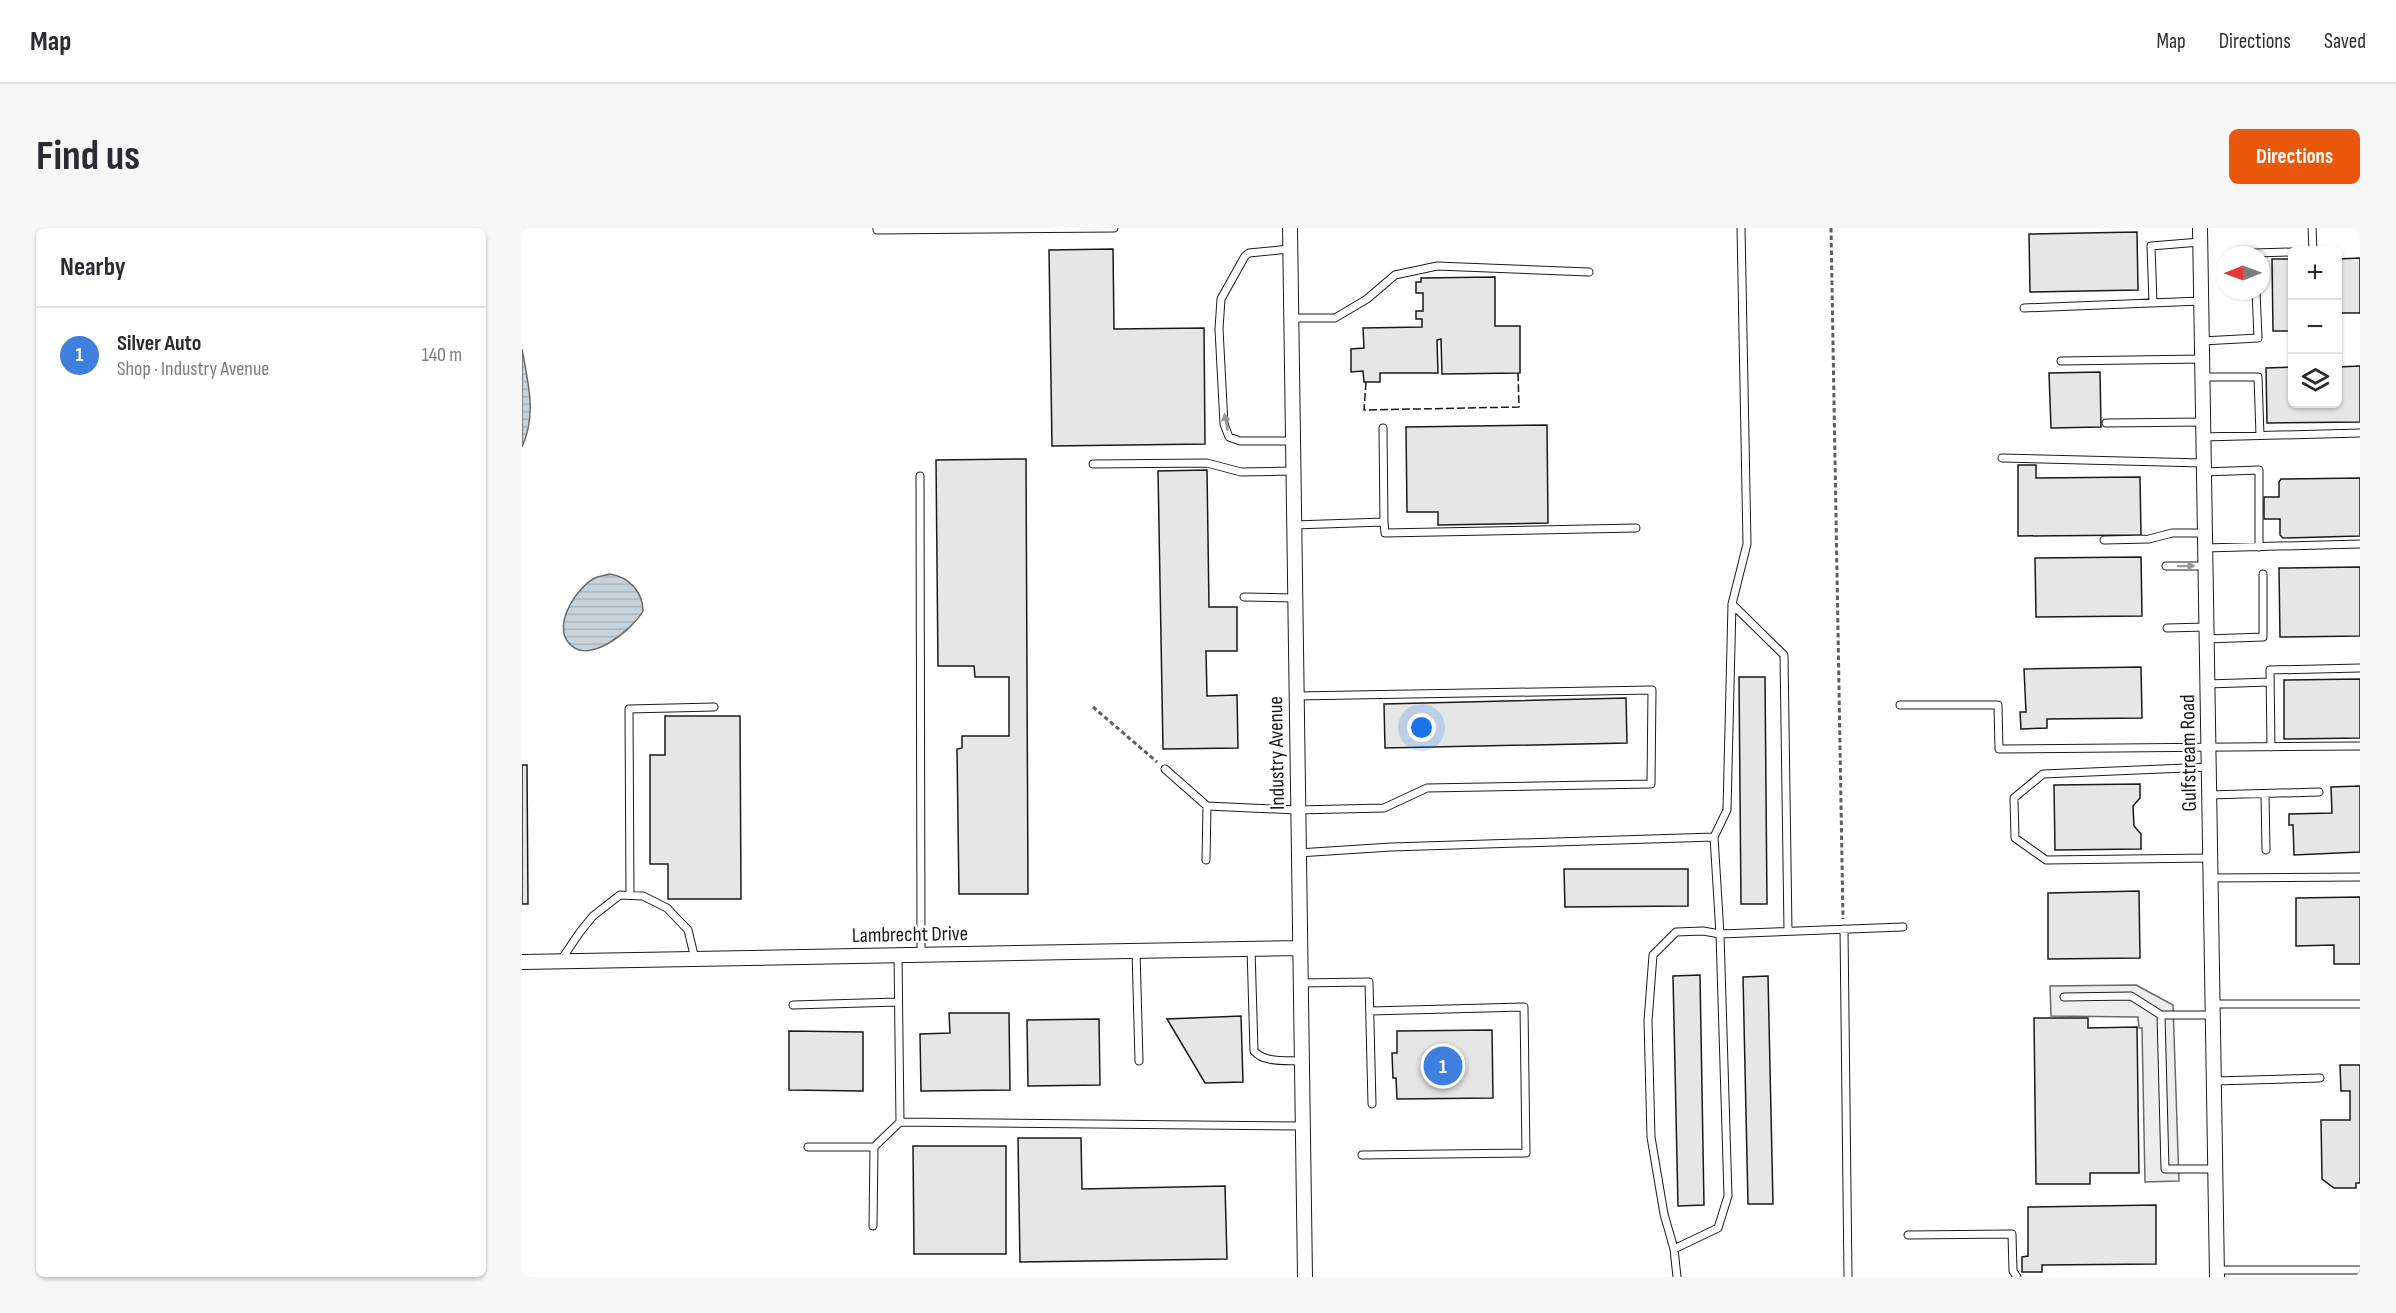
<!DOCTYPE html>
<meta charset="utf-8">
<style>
:root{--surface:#fff;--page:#f7f7f7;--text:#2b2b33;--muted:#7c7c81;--line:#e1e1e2;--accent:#ea580c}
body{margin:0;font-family:"Sofia Sans Condensed",sans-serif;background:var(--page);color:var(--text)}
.controls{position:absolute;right:18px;top:18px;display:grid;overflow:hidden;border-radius:9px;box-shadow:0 2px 4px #0004}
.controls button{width:54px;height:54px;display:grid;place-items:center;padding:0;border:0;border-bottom:2px solid var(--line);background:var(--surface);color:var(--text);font:30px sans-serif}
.compass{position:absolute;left:1694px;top:18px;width:54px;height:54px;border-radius:50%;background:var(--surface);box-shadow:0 2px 4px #0004;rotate:269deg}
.you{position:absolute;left:900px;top:500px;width:21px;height:21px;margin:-15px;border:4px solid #fff;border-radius:50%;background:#1a73e8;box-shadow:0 0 0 9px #1a73e833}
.badge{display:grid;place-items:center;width:39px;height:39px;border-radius:50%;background:var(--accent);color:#fff;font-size:20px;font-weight:700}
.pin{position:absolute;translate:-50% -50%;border:3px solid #fff;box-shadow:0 2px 6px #0006}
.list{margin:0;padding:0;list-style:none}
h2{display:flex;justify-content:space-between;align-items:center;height:78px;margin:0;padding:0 24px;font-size:26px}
h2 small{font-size:20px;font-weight:400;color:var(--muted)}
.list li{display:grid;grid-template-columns:39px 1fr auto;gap:18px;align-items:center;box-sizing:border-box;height:96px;padding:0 24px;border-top:2px solid var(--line)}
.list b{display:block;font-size:22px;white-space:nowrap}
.list p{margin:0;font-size:20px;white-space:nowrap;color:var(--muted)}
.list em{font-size:20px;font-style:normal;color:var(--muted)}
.icon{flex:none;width:33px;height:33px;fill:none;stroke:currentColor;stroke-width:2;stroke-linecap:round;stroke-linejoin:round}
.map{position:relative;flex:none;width:1838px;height:1049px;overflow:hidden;border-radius:9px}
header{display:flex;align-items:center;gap:36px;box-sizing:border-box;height:84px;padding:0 30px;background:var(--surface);border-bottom:2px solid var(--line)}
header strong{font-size:28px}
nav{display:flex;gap:33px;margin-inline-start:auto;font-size:21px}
.intro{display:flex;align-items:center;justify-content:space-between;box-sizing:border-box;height:144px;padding:0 36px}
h1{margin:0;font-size:42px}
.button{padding:15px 27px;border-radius:9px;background:var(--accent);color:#fff;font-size:21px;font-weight:700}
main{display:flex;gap:36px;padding:0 36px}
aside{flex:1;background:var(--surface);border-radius:9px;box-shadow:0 2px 4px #0004}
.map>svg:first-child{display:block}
</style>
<header>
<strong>Map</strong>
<nav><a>Map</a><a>Directions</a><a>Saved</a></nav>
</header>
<div class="intro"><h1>Find us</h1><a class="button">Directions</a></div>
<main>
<aside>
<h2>Nearby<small></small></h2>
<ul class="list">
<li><span class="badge" style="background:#3f7fe0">1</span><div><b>Silver Auto</b><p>Shop · Industry Avenue</p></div><em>140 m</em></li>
</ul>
</aside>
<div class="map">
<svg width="1838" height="1049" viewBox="0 0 1838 1049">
<defs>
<pattern id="water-rules" width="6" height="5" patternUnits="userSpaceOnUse" patternTransform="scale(1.5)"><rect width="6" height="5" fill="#c6d2dc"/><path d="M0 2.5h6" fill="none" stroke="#aab4bc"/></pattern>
</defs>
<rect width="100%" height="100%" fill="#fff"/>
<path fill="#ededed" stroke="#6a6a6a" stroke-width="1.5" d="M1614,757L1651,777L1657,953L1623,954L1620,800H1617L1616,789L1529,788L1528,758Z"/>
<path fill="url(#water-rules)" stroke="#6a6a6a" stroke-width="1.5" d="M0,121C6,155 15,186 0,219Z
M88,346C107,349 121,364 121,383C111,401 65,440 46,414C31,395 56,357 75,349C79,348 84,347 88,346Z"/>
<path fill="#e6e6e6" stroke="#1a1a1a" stroke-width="1.5" d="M1615,4L1616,62L1508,64L1507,6Z
M591,21L592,101L682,100L683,216L530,218L527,22Z
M1838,30V85H1816V31Z
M1750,31H1770V103H1751Z
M973,49V98H998V145L920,146L919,111L915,112L916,145H858V154H842L841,143L829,144V121L842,120L841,100L900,99V91H894V83H901V65H894V54H899V50Z
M1838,138V194L1745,195L1744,140L1770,139V176H1816V139Z
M1578,144L1579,199L1529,200L1527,145Z
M1025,197L1026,295L916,297V284H885L884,199Z
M504,231L506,666H437L435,521L440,520V508H487V449H453L452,438H416L414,232Z
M1496,237H1514V250L1618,249L1619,307L1496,308Z
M685,242L687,379H715V423H684L685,468L715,467L716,520L641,521L636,243Z
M1838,250V308L1761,310L1758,307V291H1742V269H1757V254L1759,251Z
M1619,329L1620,388L1514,389L1513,330Z
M1838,339V408L1758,409L1757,340Z
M1619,439L1620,490L1525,491V500L1499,501L1498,484H1504L1502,441Z
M1217,449H1243L1245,676H1219Z
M1838,451V510L1762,511V452Z
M1104,470L1105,515L863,520L862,476Z
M143,488H218L219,671H146V636H128V527H143Z
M0,537H5L6,676H0Z
M1618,556V570L1611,578L1612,598L1619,606V621L1533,622L1532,557Z
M1838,558V624L1772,627L1771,597H1767V586L1810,585L1809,559Z
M1042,641H1166V678L1043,679Z
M1617,663L1618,730L1526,731V665Z
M1838,669V736H1812V717L1774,718V670Z
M1178,747L1182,977L1156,978L1151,748Z
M1246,748L1251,976H1226L1221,749Z
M427,785H487L488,862L399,863L398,806L428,805Z
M719,788L721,854L683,855L645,791Z
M1512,790H1566V800L1615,799L1617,945H1568V956H1514Z
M577,791L578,857L506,858L505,792Z
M970,802L971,870L875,871L874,850H871L870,825H875V803Z
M267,803L341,804V863L267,862Z
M1818,837H1838V955H1834V960H1812L1800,951L1799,892H1828V863H1819Z
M496,910H559L560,961L703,958L705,1031L498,1034Z
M391,918H484V1026H392Z
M1634,977V1036L1520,1037V1044H1500V1029L1506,1028V979Z"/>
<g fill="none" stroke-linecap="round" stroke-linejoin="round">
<g stroke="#1a1a1a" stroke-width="9">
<path id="lane" d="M355,0V2L592,0
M1790,0L1791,22
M768,21L727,25L723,28L699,71L697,101L702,196L707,209L718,213H771
M1733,27V25L1770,24
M1631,75L1629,18L1678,14
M1502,80L1679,73
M769,90H813L845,71L873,47L915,38L1067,44
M1680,113L1736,110L1734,63
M1539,133L1680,131
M1681,149H1736L1738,207
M1584,195L1681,194
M1681,209L1838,205
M1480,230L1681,235
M571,236L685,235L719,244L771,243
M1682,244L1737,242V319
M398,248L399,727
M862,294L863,305L1114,300
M772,297L862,294L861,200
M1582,312L1627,311L1650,305H1683
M1683,320L1838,316
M1644,338H1683
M722,369L773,370
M1210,376L1262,427L1266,703
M1645,400L1684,399
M1685,411L1741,409V346
M1685,456L1748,454
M1378,477H1476L1477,521L1838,518
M1749,519L1748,442L1838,440
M1687,539L1521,546L1492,570L1493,610L1524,632L1688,630
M643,541L685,578L775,582L862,580L905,560L1129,556L1130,462L774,468
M1743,566L1744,622
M1687,567L1797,564
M1192,609L1205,582L1210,376L1225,316L1219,0
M776,625L869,619L1192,609L1198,706L1381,699
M684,632L685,578
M1689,650L1838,649
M108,667L107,481L192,479
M1322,701L1326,1049
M729,720L732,823C742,835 764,832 779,833
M614,723L617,833
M376,727L378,894L780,898
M39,732L58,704L71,688L98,667L121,668L145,680L166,702L173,731
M778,755L847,754L850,876
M1542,769L1609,768L1639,787
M1691,776H1838
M271,777L376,774
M1691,787H1639L1643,941H1694
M1692,853L1798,850
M286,919H352
M840,927L1004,925L1002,779L848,783
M351,998L352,919L378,894
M1386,1007L1490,1006L1491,1043L1495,1049
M1152,1021L1196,1000L1206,968L1198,706L1181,703L1154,704L1131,727L1126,793L1129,909L1142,986L1152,1021L1155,1049
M1695,1042H1838"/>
</g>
<g stroke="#1a1a1a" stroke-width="16">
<path id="street" d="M768,0L783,1049
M1678,0L1695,1049
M0,734L777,720"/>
</g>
<path stroke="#5f5f5f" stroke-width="3" stroke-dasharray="4.5 3" stroke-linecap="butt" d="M1309,0L1321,691
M571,479L635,534"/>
<use href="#lane" stroke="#fff" stroke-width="7"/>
<use href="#street" stroke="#fff" stroke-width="14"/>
<path stroke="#1a1a1a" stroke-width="1.5" stroke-dasharray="8 3" stroke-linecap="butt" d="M844,154L842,182L997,179L996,145"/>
</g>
<defs><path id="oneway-solid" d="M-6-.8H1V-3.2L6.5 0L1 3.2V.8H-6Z" transform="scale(1.5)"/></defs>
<g fill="#989898">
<use href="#oneway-solid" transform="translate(704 194) rotate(-101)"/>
<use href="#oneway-solid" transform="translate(1664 338) rotate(-1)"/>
</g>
<g text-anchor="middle" stroke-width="4.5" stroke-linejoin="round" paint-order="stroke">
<g font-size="21" fill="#1a1a1a" stroke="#fff">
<text transform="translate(754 525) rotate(-91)" y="7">Industry Avenue</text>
<text transform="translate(1666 525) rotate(-91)" y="7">Gulfstream Road</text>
<text transform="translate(388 706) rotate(-1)" y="7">Lambrecht Drive</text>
</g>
</g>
</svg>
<div class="controls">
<button>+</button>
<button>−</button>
<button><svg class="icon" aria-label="layers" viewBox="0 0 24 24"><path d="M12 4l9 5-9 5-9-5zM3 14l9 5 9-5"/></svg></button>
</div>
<svg class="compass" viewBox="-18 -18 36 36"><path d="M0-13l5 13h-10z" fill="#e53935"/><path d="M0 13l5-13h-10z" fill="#7c7c81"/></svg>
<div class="you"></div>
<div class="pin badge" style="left:921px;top:838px;background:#3f7fe0">1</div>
</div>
</main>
